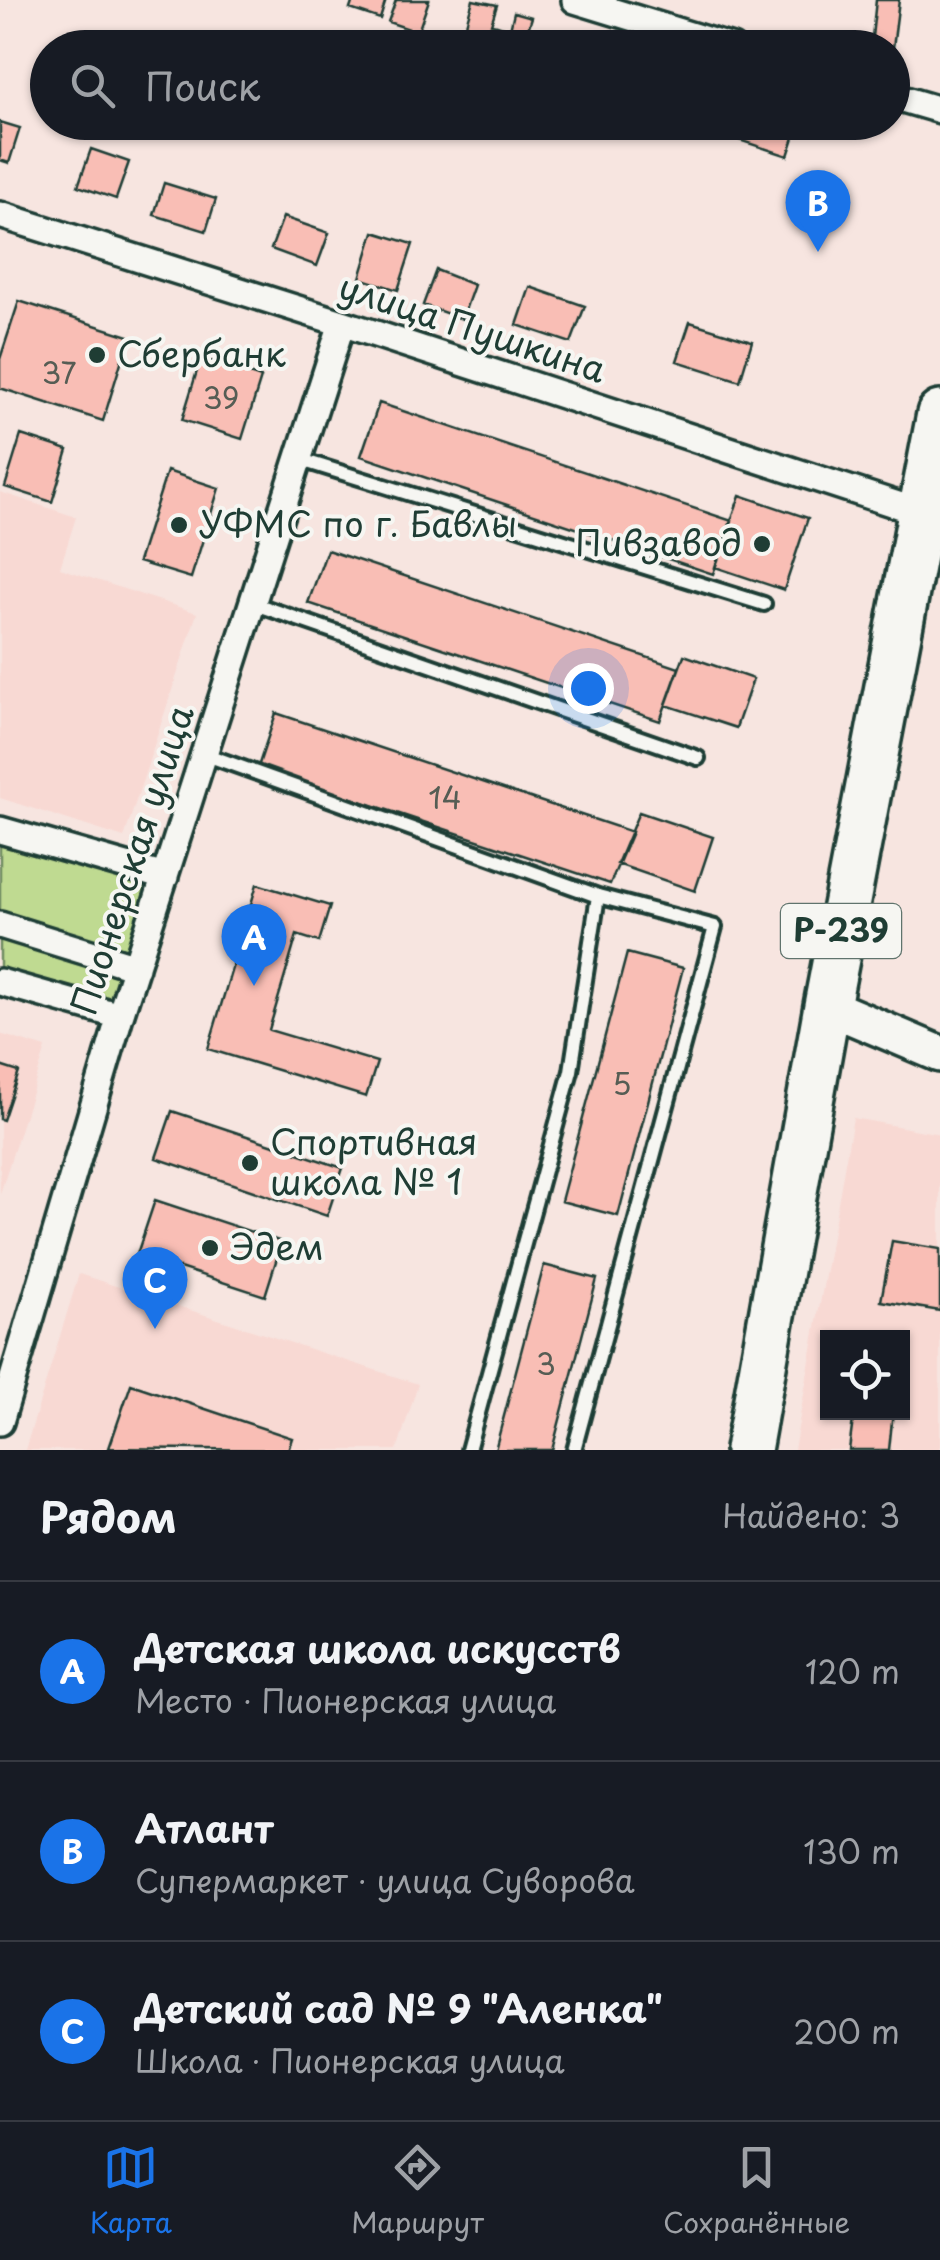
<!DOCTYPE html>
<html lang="ru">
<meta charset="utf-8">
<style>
:root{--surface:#171b24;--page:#20242c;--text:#f1f3f6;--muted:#9ea1a6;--line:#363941;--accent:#1a73e8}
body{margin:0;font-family:"Playpen Sans",sans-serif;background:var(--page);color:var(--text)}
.controls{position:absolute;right:30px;bottom:30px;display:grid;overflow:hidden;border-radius:0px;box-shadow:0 2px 8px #0004}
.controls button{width:90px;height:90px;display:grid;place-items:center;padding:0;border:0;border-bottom:2px solid var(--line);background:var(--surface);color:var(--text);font:50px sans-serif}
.you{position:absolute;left:588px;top:688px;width:35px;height:35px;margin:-25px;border:8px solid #fff;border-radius:50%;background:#1a73e8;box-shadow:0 0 0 15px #1a73e833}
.badge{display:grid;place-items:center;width:65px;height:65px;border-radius:50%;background:var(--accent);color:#fff;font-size:32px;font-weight:700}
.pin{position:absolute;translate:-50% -82px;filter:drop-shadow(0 2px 5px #0008)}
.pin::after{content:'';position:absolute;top:52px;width:35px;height:30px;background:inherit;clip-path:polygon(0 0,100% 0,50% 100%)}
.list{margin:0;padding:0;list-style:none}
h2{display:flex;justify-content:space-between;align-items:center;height:130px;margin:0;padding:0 40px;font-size:42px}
h2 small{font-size:32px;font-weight:400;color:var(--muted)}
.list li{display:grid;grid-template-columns:65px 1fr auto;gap:30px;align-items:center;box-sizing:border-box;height:180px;padding:0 40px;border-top:2px solid var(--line)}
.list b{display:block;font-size:38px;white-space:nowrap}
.list p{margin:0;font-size:32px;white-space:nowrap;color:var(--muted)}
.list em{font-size:32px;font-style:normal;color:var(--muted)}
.icon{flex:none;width:55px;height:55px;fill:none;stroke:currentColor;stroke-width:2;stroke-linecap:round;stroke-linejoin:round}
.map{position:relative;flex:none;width:940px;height:1450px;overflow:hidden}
.search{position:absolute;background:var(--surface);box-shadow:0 2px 8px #0004;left:30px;right:30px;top:30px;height:110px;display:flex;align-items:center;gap:25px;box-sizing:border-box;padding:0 35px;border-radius:55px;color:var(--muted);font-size:38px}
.sheet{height:670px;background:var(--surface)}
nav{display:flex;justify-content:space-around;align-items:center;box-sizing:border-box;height:140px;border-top:2px solid var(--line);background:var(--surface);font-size:28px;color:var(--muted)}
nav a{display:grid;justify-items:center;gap:5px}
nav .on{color:var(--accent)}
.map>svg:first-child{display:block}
</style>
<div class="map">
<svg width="940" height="1450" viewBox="0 0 940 1450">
<rect width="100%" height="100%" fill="#f7e5e0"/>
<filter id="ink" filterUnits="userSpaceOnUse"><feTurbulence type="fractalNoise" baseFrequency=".01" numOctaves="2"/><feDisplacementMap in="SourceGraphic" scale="20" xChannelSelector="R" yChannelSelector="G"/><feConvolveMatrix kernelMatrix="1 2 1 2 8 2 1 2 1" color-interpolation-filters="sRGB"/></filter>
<g filter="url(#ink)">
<path fill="#f8d9d3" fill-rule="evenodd" d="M0,492L76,517L60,568L197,613L124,838L0,798Z
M0,1034L46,1048L0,1194Z
M853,1118L940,1134V1450H794ZM828,1338H902V1412H828Z
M79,1274L418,1384L397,1450H25Z"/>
<path fill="#bfda91" stroke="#6f8c62" stroke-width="2.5" d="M0,830L165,877L120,1016L0,982Z"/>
<path fill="#f9beb5" stroke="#1f3d34" stroke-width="2.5" d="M353,0H386L380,19L350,9Z
M396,0H429L418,32L388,22Z
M473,0L497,5L491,24L497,25L490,48H459Z
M876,0H899L893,48L871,46Z
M514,12L532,17L522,48H490L497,25L510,29Z
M0,122L20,128L9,163L0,160Z
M741,122H799L788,156L736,139Z
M91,149L129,162L116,199L78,186Z
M164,183L216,199L206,231L154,215Z
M283,217L329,233L317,266L271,249Z
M374,232L413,244L398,290L360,278Z
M436,270L474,285L462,319L423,305Z
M530,287L585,306L571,343L517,325Z
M19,301L129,336L103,421L0,388V359Z
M690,322L752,341L740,381L677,361Z
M201,358L261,378L242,439L182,420Z
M379,403L732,521L713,574L361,456Z
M21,435L68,450L52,502L5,487Z
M167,471L219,488L191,578L138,562Z
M740,495L808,518L784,590L715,567Z
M327,550L679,668L660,721L308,603Z
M684,655L753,679L736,728L666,705Z
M276,713L632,832L610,884L258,767Z
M639,812L713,837L695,891L617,864Z
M257,884L330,906L319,942L297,935L269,1030L377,1062L366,1097L208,1049Z
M627,953L683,968L618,1216L561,1201Z
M0,1066L19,1072L3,1120L0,1119Z
M172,1111L343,1168L327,1216L156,1158Z
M155,1200L282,1242L265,1296L137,1254Z
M892,1241L940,1249V1311L881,1301Z
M544,1265L597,1279L552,1450H495Z
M131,1384L292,1438L288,1450L109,1448Z
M854,1412H893L889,1450H849Z"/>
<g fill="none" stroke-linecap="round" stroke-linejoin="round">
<g stroke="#1f3d34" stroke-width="20">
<path id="lane" d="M298,459L764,604
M252,603L698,758
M204,754L598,896
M468,1450L571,1071L598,896L715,927L574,1450"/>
</g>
<g stroke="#1f3d34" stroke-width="32">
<path id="street" d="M575,0L732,48
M892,96L940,110
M0,215L342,323L922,513
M0,830L165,877
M0,925L136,967
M0,982L120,1016
M0,1422L120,1016L342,323"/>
</g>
<g stroke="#1f3d34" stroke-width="42">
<path id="secondary" d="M827,1006L940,1054"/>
</g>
<g stroke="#1f3d34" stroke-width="52">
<path id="highway" d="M748,1450L827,1006L940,414"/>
</g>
<use href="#lane" stroke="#f6f6f2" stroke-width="12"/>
<use href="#street" stroke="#f6f6f2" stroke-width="25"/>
<use href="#secondary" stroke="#f6f6f2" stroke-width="35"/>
<use href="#highway" stroke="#f6f6f2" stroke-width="45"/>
</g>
</g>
<g fill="#1f3d34" stroke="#f6f6f2" stroke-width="4">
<circle cx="97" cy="355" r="10"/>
<circle cx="179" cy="525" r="10"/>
<circle cx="762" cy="544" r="10"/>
<circle cx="250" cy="1163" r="10"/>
<circle cx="210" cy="1248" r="10"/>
</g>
<g text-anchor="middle" stroke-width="8" stroke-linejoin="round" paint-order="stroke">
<g font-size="30" fill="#565d54">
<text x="59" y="384">37</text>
<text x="221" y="409">39</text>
<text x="445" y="809">14</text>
<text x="622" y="1095">5</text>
<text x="546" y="1375">3</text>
</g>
<rect fill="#f6f6f2" stroke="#60746d" stroke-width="2.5" x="781" y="904" width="120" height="54" rx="8"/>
<g font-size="32" font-weight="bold" fill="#1f3d34">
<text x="841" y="942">Р-239</text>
</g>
<g font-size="35" fill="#1f3d34" stroke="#f6f6f2">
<text transform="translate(472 329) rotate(18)" y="12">улица Пушкина</text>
<text transform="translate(133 860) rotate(-72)" y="12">Пионерская улица</text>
</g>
<g font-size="35" fill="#1f3d34" stroke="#f6f6f2" text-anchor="start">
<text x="117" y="367">Сбербанк</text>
<text x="199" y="537">УФМС по г. Бавлы</text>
<text x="742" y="556" text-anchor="end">Пивзавод</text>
<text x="270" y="1155">Спортивная<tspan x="270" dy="40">школа № 1</tspan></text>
<text x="230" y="1260">Эдем</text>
</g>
</g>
</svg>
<div class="controls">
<button><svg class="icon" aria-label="locate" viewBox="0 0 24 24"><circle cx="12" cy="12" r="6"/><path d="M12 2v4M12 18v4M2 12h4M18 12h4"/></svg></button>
</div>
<div class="you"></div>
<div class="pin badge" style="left:254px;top:986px">A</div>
<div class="pin badge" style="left:818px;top:252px">B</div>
<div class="pin badge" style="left:155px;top:1329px">C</div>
<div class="search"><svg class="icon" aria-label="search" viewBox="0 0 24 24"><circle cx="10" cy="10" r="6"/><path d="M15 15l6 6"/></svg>Поиск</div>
</div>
<section class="sheet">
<h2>Рядом<small>Найдено: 3</small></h2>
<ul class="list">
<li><span class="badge">A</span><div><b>Детская школа искусств</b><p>Место · Пионерская улица</p></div><em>120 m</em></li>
<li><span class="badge">B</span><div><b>Атлант</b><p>Супермаркет · улица Суворова</p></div><em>130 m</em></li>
<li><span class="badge">C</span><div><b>Детский сад № 9 &quot;Аленка&quot;</b><p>Школа · Пионерская улица</p></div><em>200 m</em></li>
</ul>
</section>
<nav>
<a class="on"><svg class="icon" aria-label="map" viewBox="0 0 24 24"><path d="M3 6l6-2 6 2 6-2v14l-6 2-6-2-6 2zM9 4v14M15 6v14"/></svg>Карта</a>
<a><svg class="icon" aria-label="directions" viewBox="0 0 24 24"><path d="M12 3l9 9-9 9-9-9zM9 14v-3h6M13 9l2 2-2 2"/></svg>Маршрут</a>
<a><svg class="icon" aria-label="saved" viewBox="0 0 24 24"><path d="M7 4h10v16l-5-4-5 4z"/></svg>Сохранённые</a>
</nav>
